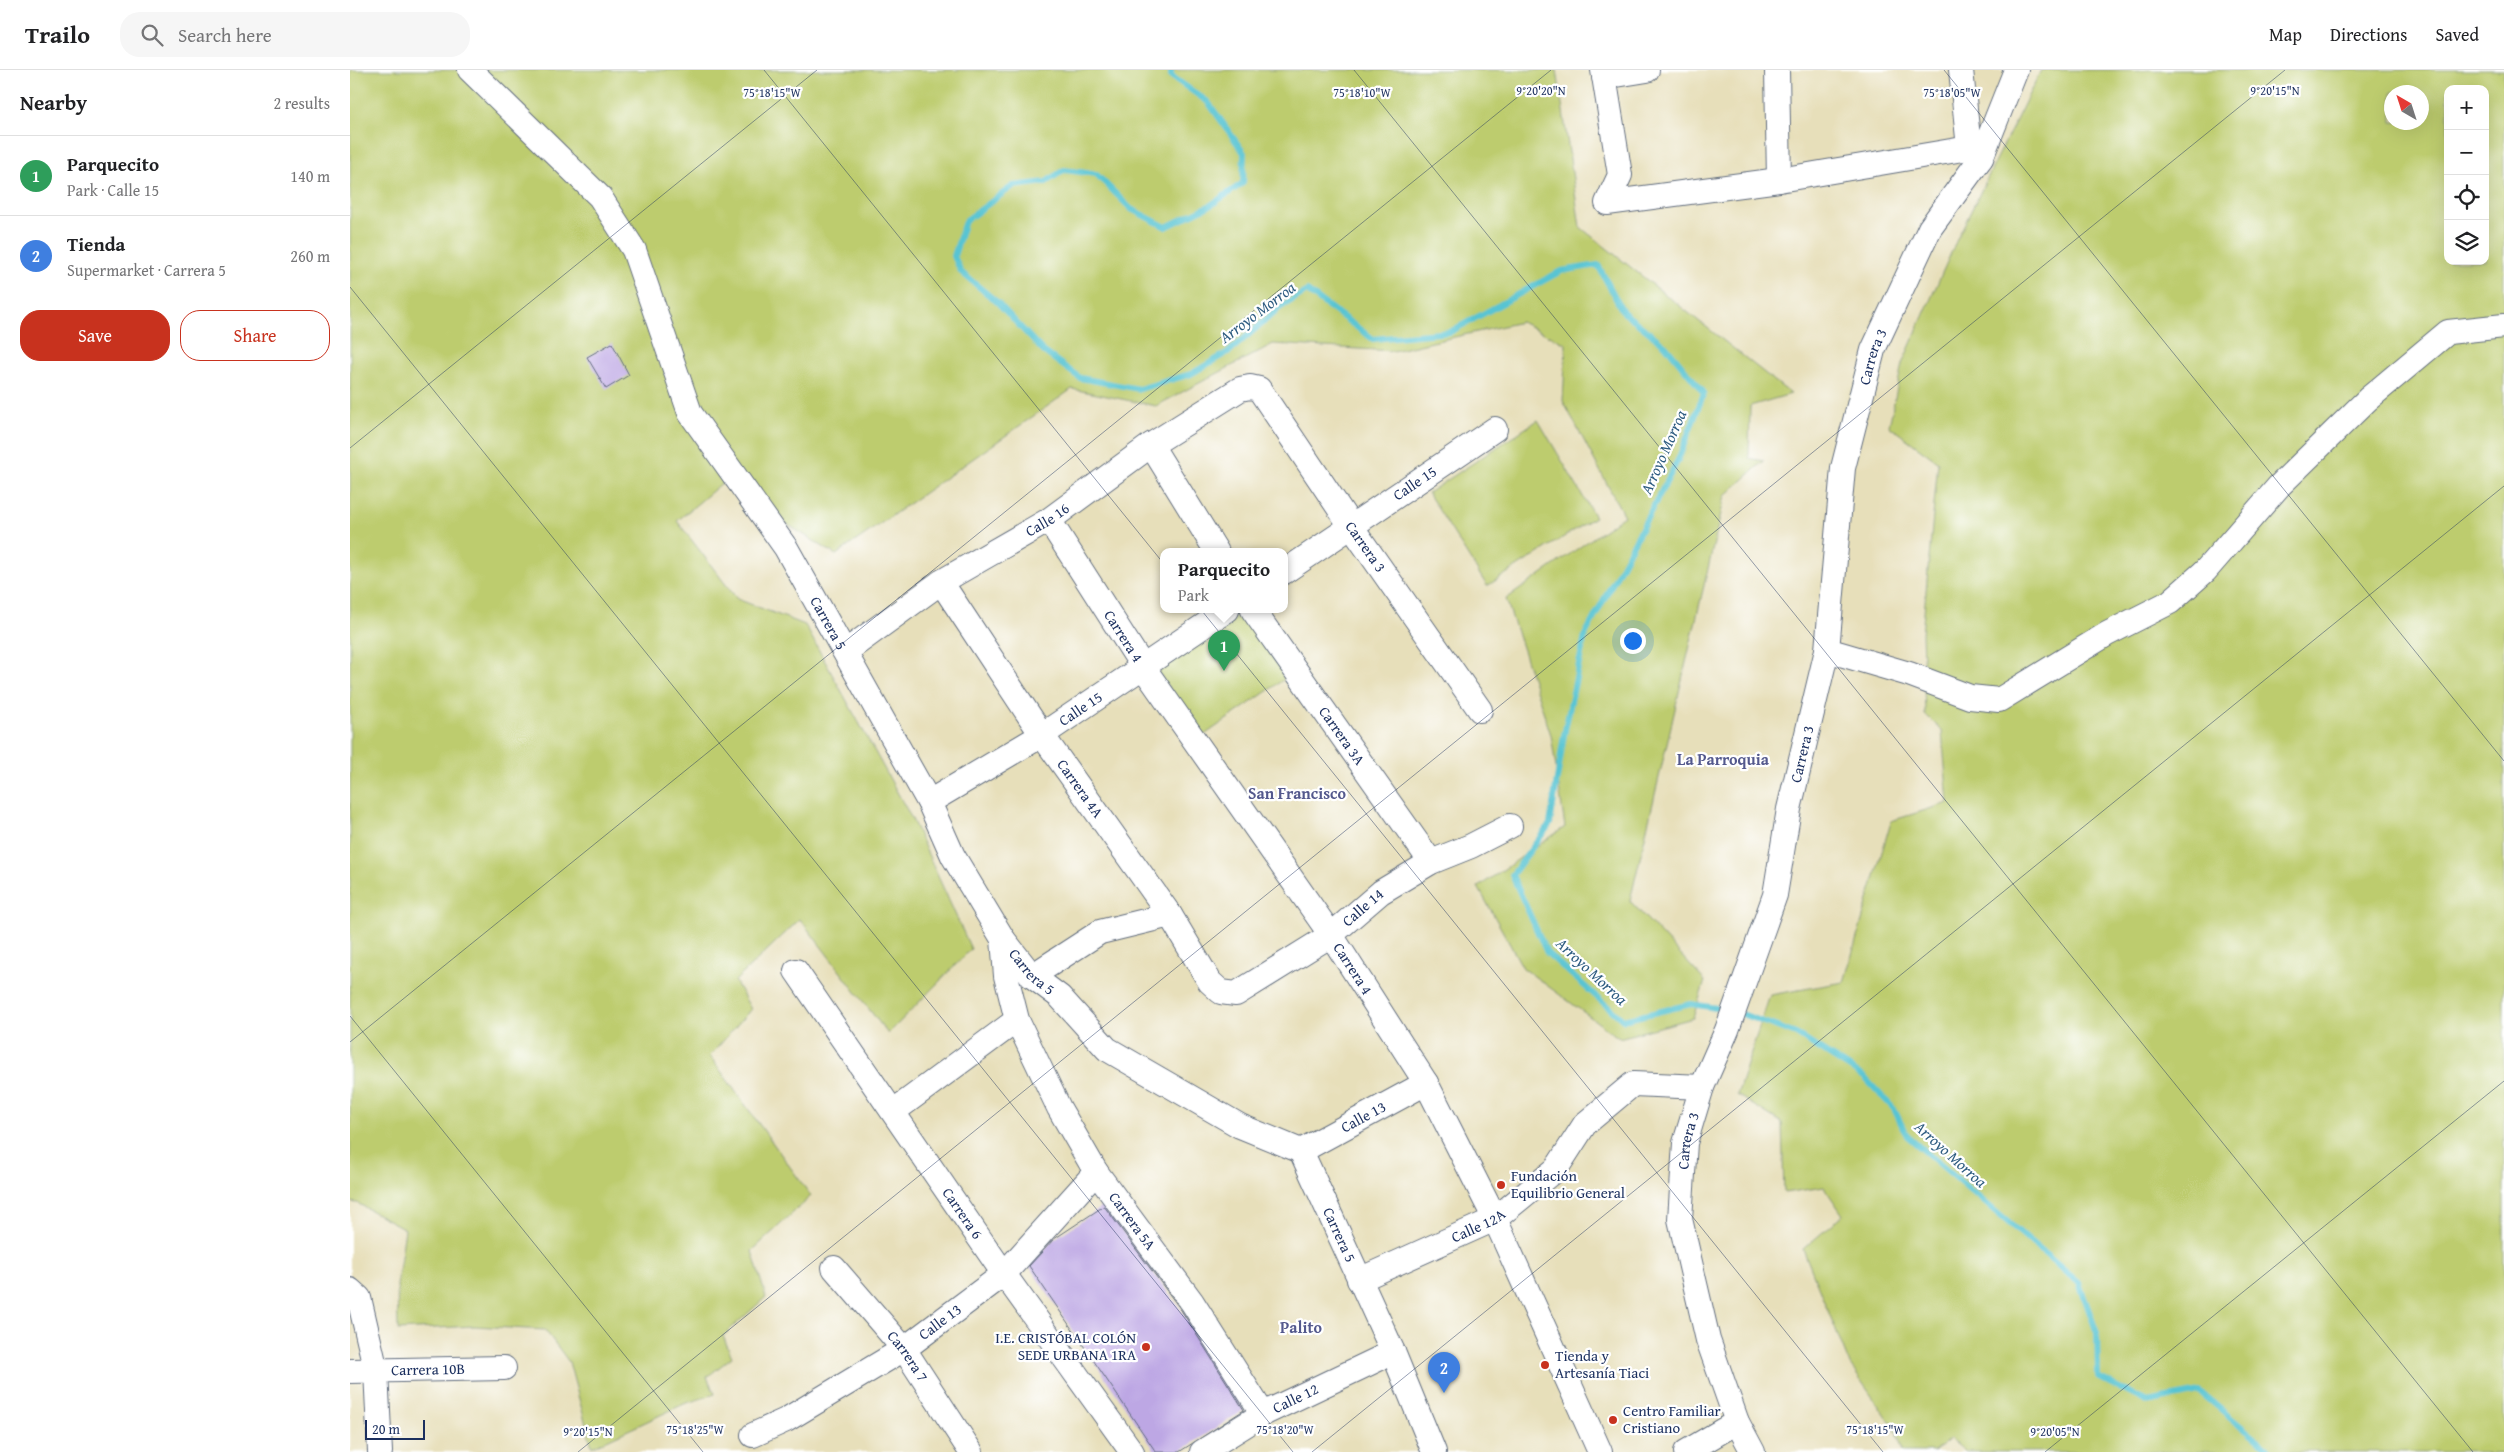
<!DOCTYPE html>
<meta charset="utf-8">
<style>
:root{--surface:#fff;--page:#f6f6f6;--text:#202124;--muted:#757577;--line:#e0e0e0;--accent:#c8321e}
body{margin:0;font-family:"Gentium Book Plus",serif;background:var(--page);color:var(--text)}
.controls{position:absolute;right:15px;top:15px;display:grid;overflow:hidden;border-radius:10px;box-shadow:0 5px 20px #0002}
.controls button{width:45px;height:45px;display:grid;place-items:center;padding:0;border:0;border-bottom:1px solid var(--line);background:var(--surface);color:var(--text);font:25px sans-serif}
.compass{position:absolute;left:2034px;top:15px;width:45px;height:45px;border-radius:50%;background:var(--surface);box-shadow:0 5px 20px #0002;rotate:321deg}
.scale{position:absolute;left:15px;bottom:12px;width:60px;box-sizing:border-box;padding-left:5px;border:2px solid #1b2f5e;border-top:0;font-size:14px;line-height:18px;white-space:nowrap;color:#1b2f5e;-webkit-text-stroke:4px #fff;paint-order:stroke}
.you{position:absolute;left:1282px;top:570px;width:18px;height:18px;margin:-12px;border:4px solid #fff;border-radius:50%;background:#1a73e8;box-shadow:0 0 0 8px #1a73e833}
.badge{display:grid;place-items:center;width:32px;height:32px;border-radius:50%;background:var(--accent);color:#fff;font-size:16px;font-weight:700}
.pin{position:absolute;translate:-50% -41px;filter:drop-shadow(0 1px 2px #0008)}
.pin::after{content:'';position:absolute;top:26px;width:18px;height:15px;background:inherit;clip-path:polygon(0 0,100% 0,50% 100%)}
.popup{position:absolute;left:810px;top:478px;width:128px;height:65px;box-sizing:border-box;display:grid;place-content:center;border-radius:10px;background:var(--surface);filter:drop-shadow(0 1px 4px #0005);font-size:16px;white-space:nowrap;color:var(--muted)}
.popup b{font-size:19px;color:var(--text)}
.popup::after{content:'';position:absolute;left:50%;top:100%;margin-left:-10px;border:10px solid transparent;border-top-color:var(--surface)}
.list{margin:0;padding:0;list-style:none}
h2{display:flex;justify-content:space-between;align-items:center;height:65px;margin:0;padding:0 20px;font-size:21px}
h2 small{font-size:16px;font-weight:400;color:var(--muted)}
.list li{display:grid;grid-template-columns:32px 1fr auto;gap:15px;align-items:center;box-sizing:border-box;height:80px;padding:0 20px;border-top:1px solid var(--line)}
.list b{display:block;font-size:19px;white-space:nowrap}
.list p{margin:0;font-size:16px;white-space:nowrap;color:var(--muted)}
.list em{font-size:16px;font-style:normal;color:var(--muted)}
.actions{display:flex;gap:10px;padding:15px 20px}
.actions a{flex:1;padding:11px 0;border:1px solid var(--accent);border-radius:20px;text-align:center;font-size:18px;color:var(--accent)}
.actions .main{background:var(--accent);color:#fff}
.icon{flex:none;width:28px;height:28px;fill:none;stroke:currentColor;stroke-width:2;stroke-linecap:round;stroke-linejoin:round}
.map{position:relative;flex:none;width:2154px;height:1382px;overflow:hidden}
header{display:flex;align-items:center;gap:30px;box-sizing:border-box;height:70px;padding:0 25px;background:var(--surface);border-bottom:1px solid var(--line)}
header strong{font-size:24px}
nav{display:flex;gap:28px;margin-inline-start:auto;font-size:18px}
.search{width:350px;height:45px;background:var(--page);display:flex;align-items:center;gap:12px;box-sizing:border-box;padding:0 18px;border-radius:20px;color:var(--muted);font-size:19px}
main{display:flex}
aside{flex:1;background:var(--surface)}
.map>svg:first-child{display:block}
</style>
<header>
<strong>Trailo</strong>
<div class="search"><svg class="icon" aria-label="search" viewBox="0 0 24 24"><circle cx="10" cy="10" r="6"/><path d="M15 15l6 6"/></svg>Search here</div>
<nav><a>Map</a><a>Directions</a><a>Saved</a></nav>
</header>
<main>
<aside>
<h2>Nearby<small>2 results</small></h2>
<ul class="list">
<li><span class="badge" style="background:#2e9e5b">1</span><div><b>Parquecito</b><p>Park · Calle 15</p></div><em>140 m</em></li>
<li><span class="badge" style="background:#3f7fe0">2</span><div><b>Tienda</b><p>Supermarket · Carrera 5</p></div><em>260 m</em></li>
</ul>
<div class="actions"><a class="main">Save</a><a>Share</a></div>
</aside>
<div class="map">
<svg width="2154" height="1382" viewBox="0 0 2154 1382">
<rect width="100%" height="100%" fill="#fff"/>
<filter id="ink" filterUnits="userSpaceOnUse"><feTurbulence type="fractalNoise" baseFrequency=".02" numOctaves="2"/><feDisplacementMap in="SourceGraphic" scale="10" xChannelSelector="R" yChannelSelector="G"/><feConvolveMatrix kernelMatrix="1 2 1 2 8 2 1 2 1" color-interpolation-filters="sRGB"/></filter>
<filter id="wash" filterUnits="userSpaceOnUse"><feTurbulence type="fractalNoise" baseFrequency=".0096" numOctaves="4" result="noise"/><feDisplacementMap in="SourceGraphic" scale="20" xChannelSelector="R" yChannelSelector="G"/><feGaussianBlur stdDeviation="1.12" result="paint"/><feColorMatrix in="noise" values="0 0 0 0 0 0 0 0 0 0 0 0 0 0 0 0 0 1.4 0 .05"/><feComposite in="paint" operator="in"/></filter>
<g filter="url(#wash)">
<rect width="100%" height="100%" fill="#e7dfba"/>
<path fill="#bdcc6e" stroke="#6c7e66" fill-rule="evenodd" d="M0,0H1207L1230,157L1441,324L1400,336L1399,388L1414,391L1375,426L1280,831L1355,911L1343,948L1269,968L1173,898L1128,817L1215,757L1201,665L1156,529L1274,446L1213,331L1216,274L1171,252L1043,281L923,274L806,336L722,319L486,485L372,413L327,451L387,529L455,555L562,749L621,879L538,964L450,849L385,911L401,939L360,986L461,1126L402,1181L416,1227L373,1266L382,1287L357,1307L365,1324L334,1334L242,1377L219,1292L195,1260L125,1256L48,1260L47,1215L55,1159L7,1133L0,1132Z
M1691,0H2154V1382H1616L1600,1369L1584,1382H1553L1547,1362L1500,1295L1453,1179L1493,1145L1474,1117L1434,1123L1432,1053L1387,1025L1420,925L1494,912L1541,751L1598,733L1592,661L1575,644L1572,564L1588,392L1539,356L1552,294L1608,167ZM2098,19H2135V191H2098ZM2042,22H2072V52H2042Z
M1188,350L1245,447L1137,516L1078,423Z
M894,540L943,603L853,666L806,600Z"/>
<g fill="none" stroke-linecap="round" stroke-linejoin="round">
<path stroke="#59c4d3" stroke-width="6" d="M821,0V6L858,32L894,83L893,113L861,135L816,157L781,139L746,104L714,100L696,112L663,116L615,151L604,186L611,202L647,232L693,281L730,308L789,319L841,304L880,281L928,239L957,221L1023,269L1100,262L1211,201L1248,195L1273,242L1315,275L1354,323L1328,390L1235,565L1214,665L1200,754L1162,805L1197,883L1273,950L1341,934L1379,940
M1389,943L1446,964L1514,1007L1544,1039L1557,1066L1729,1213L1747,1263L1748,1307L1797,1332L1850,1322L1922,1382"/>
</g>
<g id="blocks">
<path fill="#bda7e4" d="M262,273L279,305L256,319L237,287Z
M754,1136L831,1240L894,1340L829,1382H806L679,1196L704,1169Z"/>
</g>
</g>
<g filter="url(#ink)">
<use href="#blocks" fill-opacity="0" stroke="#626d7e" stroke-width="1"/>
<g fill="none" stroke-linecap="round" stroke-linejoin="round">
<g stroke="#626d7e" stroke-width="26">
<g id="street">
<path id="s1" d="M120,0L250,127L284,180L340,343L436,478L579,732L603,786L653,869L682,906L710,927L757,979L890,1056L951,1081L1043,1282L1084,1382"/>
<path d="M1253,0L1270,105L1257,133L1429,110L1619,78L1631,88"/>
<path d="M1427,0L1429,110"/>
<path d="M1611,0L1619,78"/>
<path d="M1254,7L1297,0"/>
<path d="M801,375L867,482"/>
<path id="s2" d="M699,450L793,597L981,865L1076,1013L1145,1149L1250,1382"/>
<path id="s3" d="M934,502L1145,359"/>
<path id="s4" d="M591,512L692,665L820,845L860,912L871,922L886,924L981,865L1031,822L1081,792L1121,776L1160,756"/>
<path id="s5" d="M903,540L1081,792"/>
<path d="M1477,580L1559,604L1620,627L1649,630L1757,564L1820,532L1855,501L1929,416L2018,329L2098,262L2154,256"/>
<path id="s6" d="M495,582L591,512L699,450L801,375L890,319L900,317L909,319L1001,456L1130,640"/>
<path id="s7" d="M579,732L692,665L877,540"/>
<path id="s8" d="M653,869L656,906L667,950L709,1038L746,1102L842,1232L913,1344"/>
<path id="s9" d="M446,901L654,1204L782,1382"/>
<path d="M682,906L750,862L820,845"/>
<path d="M544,1041L667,950"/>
<path id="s10" d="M951,1081L1076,1013"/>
<path id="s11" d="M484,1198L554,1279L621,1382"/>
<path id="s12" d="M1009,1210L1145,1149L1206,1099L1235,1054L1283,1014L1352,1017"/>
<path d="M0,1220L9,1228L26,1301L30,1382"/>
<path id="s13" d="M0,1301L154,1298"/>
<path id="s14" d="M403,1365L436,1350L554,1279L654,1204L746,1102"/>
<path id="s15" d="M852,1382L913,1344L1043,1282"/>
<path d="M1336,1382L1387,1352"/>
<path id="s16" d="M1403,1382L1387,1352L1358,1270L1330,1149L1335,1073L1352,1017L1377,960L1425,825L1439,739L1477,580L1493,398L1523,280L1580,158L1631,88L1666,0"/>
</g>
</g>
<use href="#street" stroke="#fff" stroke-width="24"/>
</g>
</g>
<path fill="none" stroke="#1b2f5e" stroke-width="1" stroke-opacity="0.45" d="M414,0L1533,1382M1004,0L2123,1382M1594,0L2154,691M0,217L943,1382M0,378L467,0M0,946L353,1382M0,972L1201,0M228,1382L1935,0M962,1382L2154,416M1695,1382L2154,1011"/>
<g fill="#c8321e" stroke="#fff" stroke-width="2">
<circle cx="1151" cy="1115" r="5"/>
<circle cx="796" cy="1277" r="5"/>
<circle cx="1195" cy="1295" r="5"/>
<circle cx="1263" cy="1350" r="5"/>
</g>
<g text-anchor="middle" stroke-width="4.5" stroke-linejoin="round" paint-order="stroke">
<g font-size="15" fill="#1b2f5e" stroke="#fff">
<text dy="5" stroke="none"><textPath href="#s16" startOffset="1134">Carrera 3</textPath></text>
<text dy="5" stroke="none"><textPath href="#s3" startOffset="158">Calle 15</textPath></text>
<text dy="5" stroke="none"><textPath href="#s6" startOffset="242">Calle 16</textPath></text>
<text dy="5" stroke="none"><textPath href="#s6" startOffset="685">Carrera 3</textPath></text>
<text dy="5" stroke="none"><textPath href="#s1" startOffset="669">Carrera 5</textPath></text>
<text dy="5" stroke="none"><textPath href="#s2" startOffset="138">Carrera 4</textPath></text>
<text dy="5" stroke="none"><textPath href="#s7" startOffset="178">Calle 15</textPath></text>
<text dy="5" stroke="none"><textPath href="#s5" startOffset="154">Carrera 3A</textPath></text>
<text dy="5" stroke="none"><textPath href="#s16" startOffset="729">Carrera 3</textPath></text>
<text dy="5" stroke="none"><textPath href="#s4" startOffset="249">Carrera 4A</textPath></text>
<text dy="5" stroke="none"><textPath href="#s4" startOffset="666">Calle 14</textPath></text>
<text dy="5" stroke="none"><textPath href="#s2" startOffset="542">Carrera 4</textPath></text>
<text dy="5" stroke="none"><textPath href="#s1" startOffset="1074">Carrera 5</textPath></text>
<text dy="5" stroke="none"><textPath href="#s10" startOffset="71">Calle 13</textPath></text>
<text dy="5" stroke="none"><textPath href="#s16" startOffset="324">Carrera 3</textPath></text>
<text dy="5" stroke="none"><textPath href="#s9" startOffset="294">Carrera 6</textPath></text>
<text dy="5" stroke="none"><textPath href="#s8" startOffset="315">Carrera 5A</textPath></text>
<text dy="5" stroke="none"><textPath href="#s12" startOffset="131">Calle 12A</textPath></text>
<text dy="5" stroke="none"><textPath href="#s1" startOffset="1494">Carrera 5</textPath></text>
<text dy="5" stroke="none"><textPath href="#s14" startOffset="219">Calle 13</textPath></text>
<text dy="5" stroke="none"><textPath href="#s11" startOffset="115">Carrera 7</textPath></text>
<text dy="5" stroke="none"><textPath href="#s13" startOffset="78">Carrera 10B</textPath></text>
<text dy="5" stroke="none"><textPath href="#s15" startOffset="108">Calle 12</textPath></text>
</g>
<g font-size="15" fill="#1b2f5e" stroke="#fff" text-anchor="start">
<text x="1161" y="1111">Fundación<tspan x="1161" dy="17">Equilibrio General</tspan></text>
<text x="786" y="1273" text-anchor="end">I.E. CRISTÓBAL COLÓN<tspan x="786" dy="17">SEDE URBANA 1RA</tspan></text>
<text x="1205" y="1291">Tienda y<tspan x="1205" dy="17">Artesanía Tiaci</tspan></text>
<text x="1273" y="1346">Centro Familiar<tspan x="1273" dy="17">Cristiano</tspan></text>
</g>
<g font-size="16" font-style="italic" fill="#2e5c81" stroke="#fff">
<text transform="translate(907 242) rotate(-37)" y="6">Arroyo Morroa</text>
<text transform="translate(1313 382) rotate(-66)" y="6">Arroyo Morroa</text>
<text transform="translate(1242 901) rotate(43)" y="6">Arroyo Morroa</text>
<text transform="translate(1601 1084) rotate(42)" y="6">Arroyo Morroa</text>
</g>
<g font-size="16" font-weight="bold" fill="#54598d" stroke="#fff">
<text x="1373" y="695">La Parroquia</text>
<text x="947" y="729">San Francisco</text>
<text x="951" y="1263">Palito</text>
</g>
</g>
<g font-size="12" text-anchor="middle" fill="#1b2f5e" stroke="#fff" stroke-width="4.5" stroke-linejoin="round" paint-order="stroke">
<text x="1191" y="25">9°20'20"N</text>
<text x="1925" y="25">9°20'15"N</text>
<text x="422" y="27">75°18'15"W</text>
<text x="1012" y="27">75°18'10"W</text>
<text x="1602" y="27">75°18'05"W</text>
<text x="345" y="1364">75°18'25"W</text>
<text x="935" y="1364">75°18'20"W</text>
<text x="1525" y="1364">75°18'15"W</text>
<text x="238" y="1366">9°20'15"N</text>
<text x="1705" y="1366">9°20'05"N</text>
</g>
</svg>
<div class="controls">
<button>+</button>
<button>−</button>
<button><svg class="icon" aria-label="locate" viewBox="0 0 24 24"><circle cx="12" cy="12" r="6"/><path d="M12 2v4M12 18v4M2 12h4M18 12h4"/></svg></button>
<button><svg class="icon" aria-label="layers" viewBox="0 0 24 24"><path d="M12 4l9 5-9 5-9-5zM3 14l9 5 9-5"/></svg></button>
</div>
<svg class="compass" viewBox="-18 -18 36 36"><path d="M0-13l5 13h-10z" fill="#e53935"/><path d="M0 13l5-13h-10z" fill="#757577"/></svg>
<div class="scale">20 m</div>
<div class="you"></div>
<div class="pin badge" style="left:874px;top:601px;background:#2e9e5b">1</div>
<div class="popup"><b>Parquecito</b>Park</div>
<div class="pin badge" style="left:1094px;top:1323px;background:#3f7fe0">2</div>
</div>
</main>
